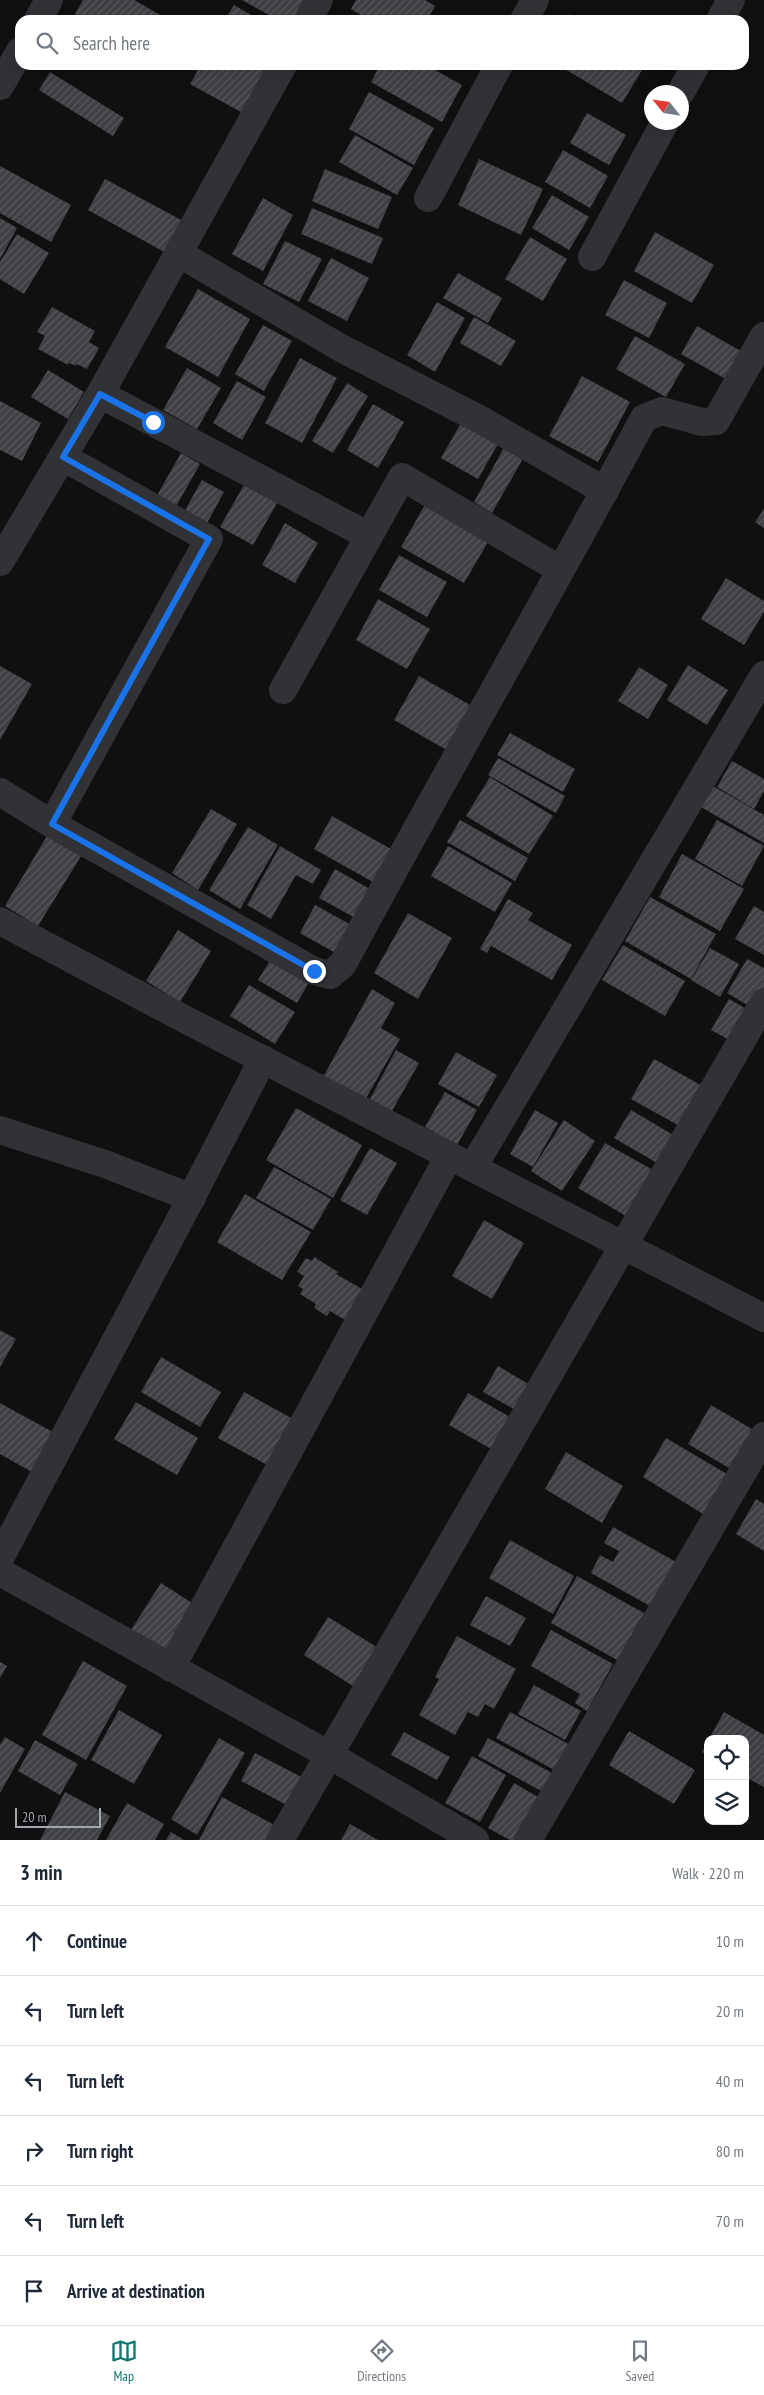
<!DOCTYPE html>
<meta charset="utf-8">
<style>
:root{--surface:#fff;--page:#f6f6f7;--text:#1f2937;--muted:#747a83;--line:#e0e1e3;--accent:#0f766e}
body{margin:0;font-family:"PT Sans Narrow",sans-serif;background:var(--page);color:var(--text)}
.controls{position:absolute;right:15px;bottom:15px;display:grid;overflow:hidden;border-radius:10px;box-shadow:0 5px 20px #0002}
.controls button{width:45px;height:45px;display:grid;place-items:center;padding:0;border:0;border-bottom:1px solid var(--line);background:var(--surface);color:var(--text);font:25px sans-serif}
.compass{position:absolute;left:644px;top:85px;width:45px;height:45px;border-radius:50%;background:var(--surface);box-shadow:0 5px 20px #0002;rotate:300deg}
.scale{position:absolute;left:15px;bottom:12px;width:86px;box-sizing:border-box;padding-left:5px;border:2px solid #a3a7b0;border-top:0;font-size:14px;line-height:18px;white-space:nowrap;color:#a3a7b0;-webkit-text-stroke:4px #0b0b0c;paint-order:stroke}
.stop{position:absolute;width:15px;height:15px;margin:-11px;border:4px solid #1a73e8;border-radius:50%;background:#fff}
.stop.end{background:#1a73e8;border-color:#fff;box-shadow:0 1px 5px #0008}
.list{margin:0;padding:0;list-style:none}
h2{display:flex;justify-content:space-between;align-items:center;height:65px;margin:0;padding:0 20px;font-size:21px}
h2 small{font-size:16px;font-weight:400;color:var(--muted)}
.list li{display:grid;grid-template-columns:32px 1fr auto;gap:15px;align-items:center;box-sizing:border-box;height:70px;padding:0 20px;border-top:1px solid var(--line)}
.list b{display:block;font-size:19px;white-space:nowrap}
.list em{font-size:16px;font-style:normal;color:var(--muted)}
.icon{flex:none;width:28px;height:28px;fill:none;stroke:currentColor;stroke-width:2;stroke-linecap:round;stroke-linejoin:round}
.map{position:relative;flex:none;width:764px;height:1840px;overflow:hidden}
.search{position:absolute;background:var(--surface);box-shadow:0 5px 20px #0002;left:15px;right:15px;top:15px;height:55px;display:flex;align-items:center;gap:12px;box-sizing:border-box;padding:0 18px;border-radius:15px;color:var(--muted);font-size:19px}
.sheet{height:485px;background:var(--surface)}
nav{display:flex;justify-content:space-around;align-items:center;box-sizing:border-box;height:70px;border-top:1px solid var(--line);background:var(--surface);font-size:14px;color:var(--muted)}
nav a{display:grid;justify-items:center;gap:2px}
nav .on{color:var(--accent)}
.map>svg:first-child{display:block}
</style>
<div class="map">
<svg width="764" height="1840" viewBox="0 0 764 1840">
<defs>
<pattern id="building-hatch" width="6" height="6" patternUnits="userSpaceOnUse" patternTransform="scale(1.25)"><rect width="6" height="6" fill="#3f4044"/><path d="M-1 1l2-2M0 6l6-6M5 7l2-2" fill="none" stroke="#58595c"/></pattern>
</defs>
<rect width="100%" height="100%" fill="#101011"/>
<path fill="url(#building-hatch)" d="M83,0H134L169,20H85L75,14Z
M242,0H305L294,20H278Z
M356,0H425L435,6L427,20H369L351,9Z
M234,5L260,20H225Z
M569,14L579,20H565Z
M201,65H254L264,71L241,112L190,84Z
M380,65H426L462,85L442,122L371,82Z
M558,65H645L622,103Z
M50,72L124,118L113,136L39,90Z
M369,92L434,128L414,165L349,129Z
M587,113L626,135L609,165L570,143Z
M355,135L413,168L397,195L339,162Z
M563,150L608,176L590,208L545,182Z
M479,159L543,189L521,235L458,205Z
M0,166L71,205L51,242L0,213Z
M325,169L392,197L378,229L312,201Z
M105,179L185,222L168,254L88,210Z
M552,195L589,217L569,250L532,228Z
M263,198L293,215L263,271L232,254Z
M312,208L383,238L372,264L301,234Z
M0,218L17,228L0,259Z
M655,232L714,265L692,303L634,271Z
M17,234L49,253L24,294L0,279V262Z
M530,237L567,259L543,301L505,279Z
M285,241L322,259L299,302L263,284Z
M331,258L369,278L347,321L308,301Z
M458,273L502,298L488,323L443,298Z
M624,280L667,303L649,338L605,315Z
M198,289L250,319L218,377L165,347Z
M437,302L465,318L435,372L407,355Z
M52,307L95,331L89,342L99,348L87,369L77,364L76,366L69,363L68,365L38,349L45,336L37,332Z
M474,317L516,341L501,366L460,343Z
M263,325L292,341L264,391L235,374Z
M697,326L746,354L731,382L681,354Z
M635,336L685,364L666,397L616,369Z
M300,358L337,378L302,443L265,423Z
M187,368L221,388L197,429L163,410Z
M48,370L84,392L68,419L31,397Z
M582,376L630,402L598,462L549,436Z
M237,381L266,397L242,440L213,423Z
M347,383L368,396L333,453L312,441Z
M0,401L41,423L22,461L0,450Z
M373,404L404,422L378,468L347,450Z
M461,423L498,444L478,479L441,458Z
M506,444L525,455L492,513L474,502Z
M181,453L200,464L174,510L155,499Z
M202,480L224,492L206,525L184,512Z
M244,485L277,503L253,545L220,527Z
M427,501L491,537L464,583L401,547Z
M764,509V528L755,522Z
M285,523L318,543L295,583L262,565Z
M399,555L447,582L427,617L379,590Z
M726,578L764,601V612L744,645L701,619Z
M378,599L430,629L407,669L356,640Z
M688,665L728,690L707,725L667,700Z
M0,666L32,684L0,740Z
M639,667L668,685L648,719L618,701Z
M419,676L477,709L452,753L394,720Z
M510,733L575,769L563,792L497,755Z
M498,758L565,796L556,813L488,775Z
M732,761L764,779V791L754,809L717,787Z
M490,777L553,816L529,854L466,816Z
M711,785L764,815V843L699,806Z
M211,809L237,824L198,890L172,873Z
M332,816L391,849L373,882L314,849Z
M460,820L528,858L515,881L447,842Z
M717,820L764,846L742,886L695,859Z
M248,827L278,845L240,909L209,890Z
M47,836L81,856L38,926L5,906Z
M280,846L321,870L313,884L296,875L271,919L247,905Z
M448,846L512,883L495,912L431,876Z
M682,854L744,889L720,931L659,897Z
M335,869L375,892L359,920L319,898Z
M650,897L716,934L691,979L625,941Z
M508,899L533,913L528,920L572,945L552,980L491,946L487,953L480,949Z
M315,905L355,927L339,955L300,933Z
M754,906L764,912V955L735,939Z
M408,913L452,938L418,999L374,973Z
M178,930L211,951L180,1002L146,981Z
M623,945L685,981L665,1016L602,980Z
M710,948L739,964L720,997L691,980Z
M274,954L312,977L297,1003L258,980Z
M747,959L764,968V1008L761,1013L727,993Z
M249,985L295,1012L275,1044L230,1016Z
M372,989L395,1003L381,1028L400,1039L365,1100L323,1077Z
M729,999L762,1018L744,1048L711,1030Z
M396,1050L419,1063L392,1111L370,1099Z
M456,1052L497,1075L479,1107L438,1084Z
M654,1059L715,1093L692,1133L631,1099Z
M445,1092L477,1110L457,1145L425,1127Z
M296,1108L362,1145L333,1198L266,1160Z
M535,1110L558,1123L533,1167L510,1154Z
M631,1110L680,1139L664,1167L614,1138Z
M564,1120L595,1141L562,1191L531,1171Z
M605,1143L660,1174L633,1220L578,1188Z
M370,1148L397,1163L367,1215L340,1200Z
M274,1167L331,1199L313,1230L256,1198Z
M245,1194L311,1232L282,1280L217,1242Z
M484,1220L524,1243L492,1299L452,1276Z
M314,1257L338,1272L336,1274L362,1289L345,1320L330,1311L327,1316L314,1308L316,1304L300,1294L303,1289L298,1286L304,1276L297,1272L306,1258L312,1261Z
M0,1330L16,1339L0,1367Z
M161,1357L221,1392L200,1427L141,1392Z
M498,1366L537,1389L523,1414L483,1392Z
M244,1392L293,1419L267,1465L218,1438Z
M468,1393L519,1422L500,1454L449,1425Z
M136,1402L198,1438L177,1475L114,1439Z
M0,1403L60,1436L39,1476L0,1454Z
M711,1405L752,1429L729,1468L688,1444Z
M666,1438L727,1474L703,1514L643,1477Z
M566,1452L623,1486L602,1523L545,1489Z
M756,1499L764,1504V1551L736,1534Z
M613,1527L678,1563L650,1606L591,1573L600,1555L613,1562L619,1551L604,1543Z
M510,1540L574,1576L553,1614L489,1578Z
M577,1576L644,1613L617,1660L551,1623Z
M161,1583L195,1605L165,1652L131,1630Z
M486,1596L526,1618L510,1646L470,1625Z
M328,1617L388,1654L364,1693L304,1655Z
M551,1630L613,1664L587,1711L575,1703L580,1694L531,1666Z
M457,1636L516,1669L494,1709L485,1704L478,1717L468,1712L455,1735L419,1715L439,1679L435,1677Z
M83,1661L127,1686L86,1760L42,1735Z
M0,1662L7,1666L0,1678Z
M534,1685L581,1711L565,1740L518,1714Z
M119,1710L162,1735L134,1784L91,1760Z
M510,1712L570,1745L556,1771L496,1738Z
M724,1712L764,1735V1787L745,1777V1739H709Z
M629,1731L695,1770L674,1804L609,1765Z
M404,1732L450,1757L437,1780L391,1755Z
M5,1737L25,1749L0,1793V1745Z
M219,1738L245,1753L197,1835L171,1819Z
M488,1738L552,1773L541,1791L478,1756Z
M35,1740L78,1764L60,1795L18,1771Z
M708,1741V1756L702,1752Z
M255,1753L321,1787L306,1815L241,1781Z
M472,1756L506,1775L480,1822L445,1803Z
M514,1783L538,1797L514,1840H510L488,1828Z
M65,1792L110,1816L97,1840H40Z
M222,1797L282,1829L276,1840H199Z
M127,1803L164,1824L155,1840H106Z
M350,1824L378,1840H341Z
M171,1832L184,1840H166Z"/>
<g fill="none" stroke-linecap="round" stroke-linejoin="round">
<path stroke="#313236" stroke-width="28" d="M38,20L49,0
M308,20L319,0
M524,20L535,0
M720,20L731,0
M0,86L20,51
M681,92L696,65
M428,198L499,65
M178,253L341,348L481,420L605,491
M592,257L665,122
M100,394L369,536
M0,562L100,394L283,65
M283,690L402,477L561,570
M0,792L52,824L314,971L330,975L343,964C441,781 546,601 644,418L662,411L702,422L716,421L764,336
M52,824L209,539L63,457
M0,921L192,1023L764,1318
M0,1130L105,1164L192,1198
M473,1167L764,675
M0,1558L176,1227L263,1059
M0,1572L331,1756L475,1840
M171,1668L449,1156
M280,1840L764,1002
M528,1840L764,1436"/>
</g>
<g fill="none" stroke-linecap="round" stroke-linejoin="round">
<path stroke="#1a73e8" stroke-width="6" d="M153,422L100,394L63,457L209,539L52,824L314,971"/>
</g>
</svg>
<div class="controls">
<button><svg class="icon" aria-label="locate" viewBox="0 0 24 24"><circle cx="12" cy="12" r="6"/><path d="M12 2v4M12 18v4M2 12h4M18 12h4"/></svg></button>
<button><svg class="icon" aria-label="layers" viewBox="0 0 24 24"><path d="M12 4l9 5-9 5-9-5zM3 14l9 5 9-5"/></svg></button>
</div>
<svg class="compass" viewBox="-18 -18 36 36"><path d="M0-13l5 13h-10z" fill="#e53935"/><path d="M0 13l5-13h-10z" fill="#747a83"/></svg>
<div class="scale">20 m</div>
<div class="stop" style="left:153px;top:422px"></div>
<div class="stop end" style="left:314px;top:971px"></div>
<div class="search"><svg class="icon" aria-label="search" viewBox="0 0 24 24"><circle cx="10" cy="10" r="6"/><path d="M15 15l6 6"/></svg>Search here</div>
</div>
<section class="sheet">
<h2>3 min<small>Walk · 220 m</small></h2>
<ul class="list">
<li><svg class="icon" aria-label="ahead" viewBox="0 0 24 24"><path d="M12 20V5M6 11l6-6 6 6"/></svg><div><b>Continue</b></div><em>10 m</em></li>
<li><svg class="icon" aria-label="left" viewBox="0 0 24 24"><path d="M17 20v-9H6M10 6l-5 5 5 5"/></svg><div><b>Turn left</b></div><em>20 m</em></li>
<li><svg class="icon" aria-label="left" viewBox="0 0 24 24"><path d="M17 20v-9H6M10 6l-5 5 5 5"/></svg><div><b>Turn left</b></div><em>40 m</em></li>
<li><svg class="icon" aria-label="right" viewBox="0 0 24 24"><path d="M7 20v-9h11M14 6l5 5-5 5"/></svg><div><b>Turn right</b></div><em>80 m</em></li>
<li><svg class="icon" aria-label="left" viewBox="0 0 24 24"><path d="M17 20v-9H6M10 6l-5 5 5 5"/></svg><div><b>Turn left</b></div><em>70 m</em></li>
<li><svg class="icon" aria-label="arrive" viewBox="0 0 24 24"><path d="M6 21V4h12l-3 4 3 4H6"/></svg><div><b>Arrive at destination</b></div></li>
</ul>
</section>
<nav>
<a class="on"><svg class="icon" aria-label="map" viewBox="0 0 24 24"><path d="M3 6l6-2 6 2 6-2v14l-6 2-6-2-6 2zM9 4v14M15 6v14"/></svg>Map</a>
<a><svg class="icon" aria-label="directions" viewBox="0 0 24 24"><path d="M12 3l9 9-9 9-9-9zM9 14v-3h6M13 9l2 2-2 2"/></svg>Directions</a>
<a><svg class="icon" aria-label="saved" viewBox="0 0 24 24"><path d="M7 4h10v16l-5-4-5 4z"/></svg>Saved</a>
</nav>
